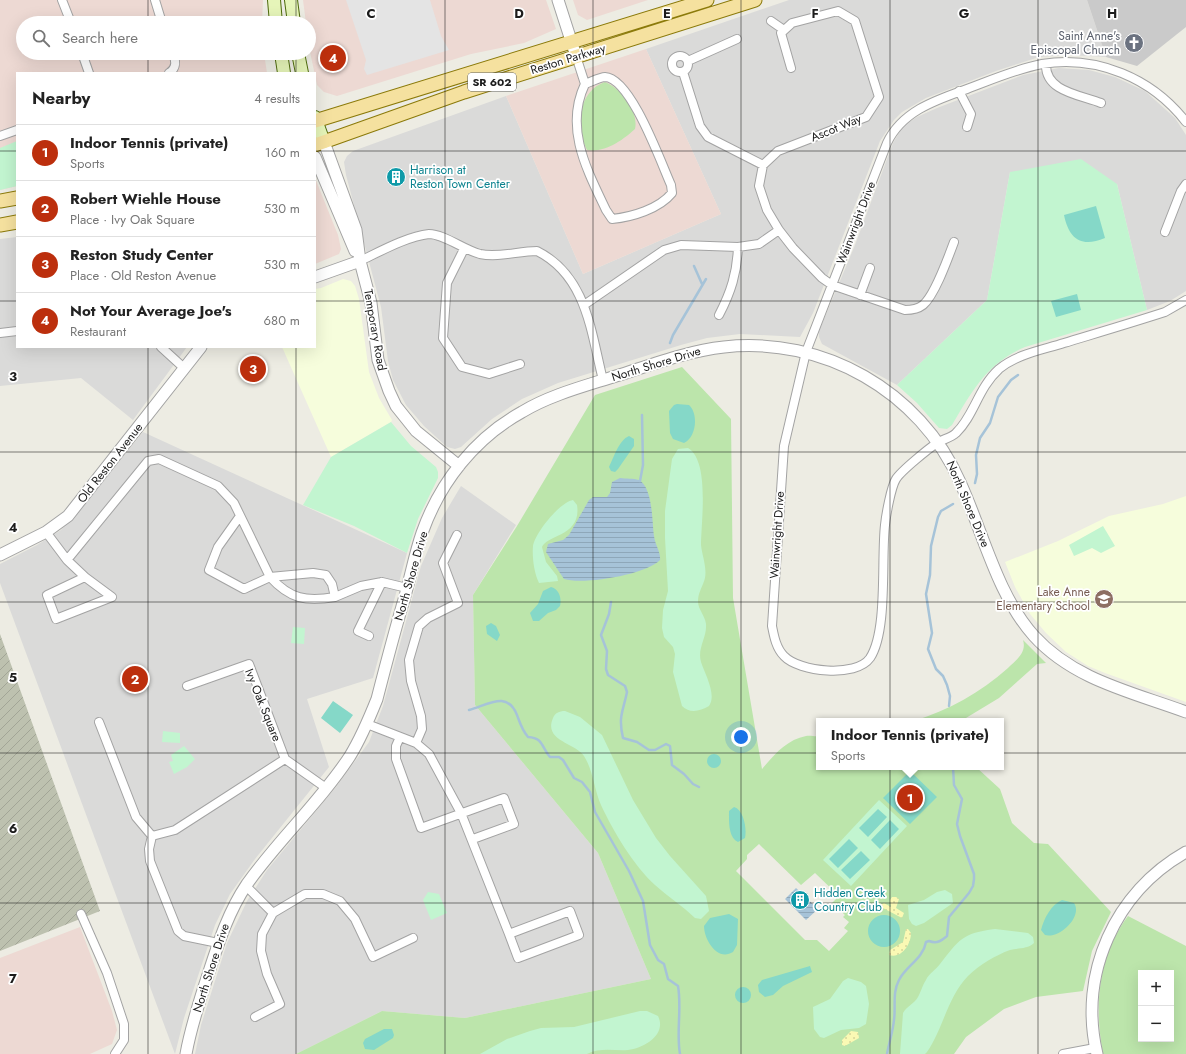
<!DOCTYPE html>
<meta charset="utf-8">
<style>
:root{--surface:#fff;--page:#f6f6f6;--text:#222;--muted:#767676;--line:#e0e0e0;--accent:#bc2f0d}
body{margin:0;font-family:Jost,sans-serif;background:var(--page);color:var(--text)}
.controls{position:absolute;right:12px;bottom:12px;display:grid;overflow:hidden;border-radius:0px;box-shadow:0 4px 16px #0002}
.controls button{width:36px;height:36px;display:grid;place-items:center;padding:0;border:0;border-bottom:1px solid var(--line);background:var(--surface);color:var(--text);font:20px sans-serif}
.you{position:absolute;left:741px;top:737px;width:14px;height:14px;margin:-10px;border:3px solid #fff;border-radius:50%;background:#1a73e8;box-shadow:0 0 0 6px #1a73e833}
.badge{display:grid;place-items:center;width:26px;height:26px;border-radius:50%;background:var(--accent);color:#fff;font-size:13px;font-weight:700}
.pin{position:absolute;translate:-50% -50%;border:2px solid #fff;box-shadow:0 1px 4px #0006}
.popup{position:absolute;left:816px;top:718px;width:188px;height:52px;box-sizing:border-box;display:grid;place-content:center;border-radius:0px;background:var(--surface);filter:drop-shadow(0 1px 3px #0005);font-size:13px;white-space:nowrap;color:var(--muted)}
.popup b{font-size:15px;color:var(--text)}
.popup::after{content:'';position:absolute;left:50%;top:100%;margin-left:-8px;border:8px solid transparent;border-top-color:var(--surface)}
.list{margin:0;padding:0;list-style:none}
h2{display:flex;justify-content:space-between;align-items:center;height:52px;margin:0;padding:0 16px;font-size:17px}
h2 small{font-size:13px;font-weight:400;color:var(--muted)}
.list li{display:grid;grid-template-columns:26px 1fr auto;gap:12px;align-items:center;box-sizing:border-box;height:56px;padding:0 16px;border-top:1px solid var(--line)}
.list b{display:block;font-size:15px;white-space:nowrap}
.list p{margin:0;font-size:13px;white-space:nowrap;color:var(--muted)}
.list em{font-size:13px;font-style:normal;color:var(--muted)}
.icon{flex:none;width:22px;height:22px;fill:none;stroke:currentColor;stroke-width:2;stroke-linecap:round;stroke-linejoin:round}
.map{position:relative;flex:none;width:1186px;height:1054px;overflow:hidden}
.search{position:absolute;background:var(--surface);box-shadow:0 4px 16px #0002;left:16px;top:16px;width:300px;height:44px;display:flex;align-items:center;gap:10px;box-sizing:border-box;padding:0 14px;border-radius:22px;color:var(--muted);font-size:15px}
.panel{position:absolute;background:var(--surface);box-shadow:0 4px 16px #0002;left:16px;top:72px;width:300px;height:276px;border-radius:0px}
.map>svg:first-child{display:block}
</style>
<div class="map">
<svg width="1186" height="1054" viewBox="0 0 1186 1054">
<defs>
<pattern id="construction-furrows" width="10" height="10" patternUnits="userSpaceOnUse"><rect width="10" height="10" fill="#bdc1af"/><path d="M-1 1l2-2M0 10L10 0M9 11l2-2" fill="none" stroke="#a2a596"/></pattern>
<pattern id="sand-dots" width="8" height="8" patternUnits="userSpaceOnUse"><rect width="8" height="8" fill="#faf9b4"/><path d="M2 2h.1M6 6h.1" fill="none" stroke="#d6d59a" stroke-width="1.8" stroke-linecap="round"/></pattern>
<pattern id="water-rules" width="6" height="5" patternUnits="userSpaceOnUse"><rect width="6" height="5" fill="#a6c3d8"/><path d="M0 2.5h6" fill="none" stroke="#8ea7b9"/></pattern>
</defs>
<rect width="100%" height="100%" fill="#edece3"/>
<path fill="#dadad9" d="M789,0H1087L1106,57L1069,55L1039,57L996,71L926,98L902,112L894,120L880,141L813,313L800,337L740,334L707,338L681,345L558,383L522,399L492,419L461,447L455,449L447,447L424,426L406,405L393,380L388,361L381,307L346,175L344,162L347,156L353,151L506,96L583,274L721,214L646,49Z
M1059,68L1089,70L1115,77L1145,91L1175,118L1186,135V291L1170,301L1147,310L1117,184L1010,172L987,300L897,385L822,344L819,337V331L855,245L893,143L903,126L917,117L937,108L1023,75Z
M17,237V347H187L133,420L81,378L0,386V239Z
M143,432L407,553L373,678L307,699L329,767L255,859L230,894L215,925L184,1018L175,1054L0,583V564L37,545L61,530L86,502Z
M461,486L516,525L473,595L475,705L598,853L651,979L465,1018L382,1011L296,1054H195L201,1025L227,943L247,901L267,870L336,787L369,742L383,706L421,566L442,518Z"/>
<path fill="#edd9d3" d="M0,0H263L262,23H23V53H264L267,73H17V186L0,190Z
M303,0H546L556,29L524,43L471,54L337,96L324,92L317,85L309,47V23H306Z
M573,0H648L587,20L578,15Z
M646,49L721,214L583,274L506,96Z
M315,178L338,235L341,249L339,254L315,264Z
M80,927L112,1011L117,1030L112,1044L90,1054H0V958Z"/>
<path fill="#f6fddc" d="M343,279L351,281L355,286L359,299L369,372L379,398L392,420L391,422L331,457L282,347H315V289L321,288Z
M1186,496V702L1105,673L1088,666L1066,652L1046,633L1030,614L1015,587L1005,562L1058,541L1109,516L1163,504Z"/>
<path fill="#cacaca" d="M1087,0H1186V27L1137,66L1106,57Z"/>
<path fill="url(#construction-furrows)" d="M0,634L100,911L0,951Z"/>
<path fill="#bce5ab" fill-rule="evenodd" d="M605,82C621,88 639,111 635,129C623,140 605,153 587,150C575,128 578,91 605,82Z
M682,367L731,419L733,598L762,769C774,755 786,740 806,736C811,735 815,737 819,736V767H976L1000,789L1012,823L1034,843L1048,844L1111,912L1092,951L1083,991L1036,997L1004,1009L966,1037L954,1054H296L382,1011L465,1018L651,979L598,853L475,705L473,595L517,526L595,395ZM759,844L801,885L815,873L839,896L832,903L845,915L843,917L849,922L844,928L848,931L829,951L817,940H805L736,871L747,859V855Z
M1023,640L1046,663L1037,664L999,698L961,721H914C949,710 980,693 1008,668C1016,660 1027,653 1023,640Z
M1128,916L1186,946V1054H1103C1094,1006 1098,956 1128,916ZM1141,973H1171V1039H1141Z"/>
<path fill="url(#sand-dots)" d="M892,897H896L899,899L896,908L904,913L902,918L881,907V905L884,903L891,907L890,900Z
M906,929H908L911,933C911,944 902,959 889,955L890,950L903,942Z
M851,1031L858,1032L859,1038L845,1046L842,1045V1040Z"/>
<path fill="#c2f5d0" d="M17,141V186L0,190V148Z
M1081,159L1117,184L1147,310L1025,347C986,364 973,390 952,425L947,429L939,428L917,403L897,385L987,300L1010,172Z
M391,422L411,446L436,467L438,472V478L418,519L407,553L354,526L303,505L331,457Z
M688,448C710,461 701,522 701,545C702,555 707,567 705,578C703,586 698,592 698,601C698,610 705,615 706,624C707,638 697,648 701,662C705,674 717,695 709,706C700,711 690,714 682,706L673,672L675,654L673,647L664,637L662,628L663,610L668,591L665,538V511L672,459L678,449Z
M573,500L577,505C582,536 546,535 542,547L546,562L557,576L558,581L539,583C534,573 532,557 533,546C535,533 560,502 573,500Z
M1103,526L1115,546L1101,553L1092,548L1074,556L1069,545Z
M293,627L305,628L304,644L291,643Z
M565,711L580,717L602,735L633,800L656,838L670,856L706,896L709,911L701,919L695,918C683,906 668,897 655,885C634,866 613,831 601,805C594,789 593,770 584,756C576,743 543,741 553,718C555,713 559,711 565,711Z
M163,731L180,733V743L162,742Z
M184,746L195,759L187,767L174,774L169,762L173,761L171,755Z
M879,800L907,826L851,886L823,860Z
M945,890L952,894L953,903L924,923L916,926L912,924L909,919L908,905L924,900L937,892Z
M428,892L439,894L447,913L431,920L423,900Z
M995,929L1028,933L1033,937L1034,943C1028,949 1018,948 1010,950C996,955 979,965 968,976C948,996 943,1029 927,1052L925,1054H900L903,1013C907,1006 914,1004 918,997C921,992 922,986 926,980C929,973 936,970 940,964C959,940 962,933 995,929Z
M848,978L861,982L866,986L869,1004L866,1024L859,1028L841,1030L824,1038L820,1037L814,1029L813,1007L830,999L843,981Z
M640,1011H647L658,1016C667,1034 645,1048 628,1050C614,1051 601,1047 587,1054H480L507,1039L530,1031L541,1028L574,1027Z"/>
<path fill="#85d8c8" d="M1096,206L1105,238C1081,248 1069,239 1064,215Z
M1077,294L1081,310L1056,317L1051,301Z
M677,404L689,405C699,414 696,438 684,443L673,439L670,433L669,411L674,405Z
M629,436L634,439V446L618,469L615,472L611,471L609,467C614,457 619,440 629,436Z
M551,587C559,589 562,598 560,606L556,610L548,613L539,621H533L530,613L538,604L543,591Z
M491,623L496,626L500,635L497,641L487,634L486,626Z
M333,701L353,715L340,733L321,718Z
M707 761a7 7 0 1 1 14 0a7 7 0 1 1-14 0Z
M910,771L937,797L910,824L883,798Z
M734,807C744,810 747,829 745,838L738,842C728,837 729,821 729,811Z
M878,809L887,817L868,837L859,828Z
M890,820L899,829L880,849L871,840Z
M849,839L858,848L838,868L829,859Z
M861,851L870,860L850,879L841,870Z
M1062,900L1074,903C1083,916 1060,939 1045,935L1041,930C1044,918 1051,905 1062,900Z
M729,914L738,919L737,945L733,952C717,962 704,939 704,926L710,918Z
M868 931a16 16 0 1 1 32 0a16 16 0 1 1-32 0Z
M810,966L812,972L783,986L773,995L765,997L759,992L758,985L762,980Z
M735 995a8 8 0 1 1 16 0a8 8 0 1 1-16 0Z
M384,1029H392L394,1035L393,1038L374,1050L365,1049L363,1043L365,1039Z"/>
<path fill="#e4e4e4" d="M346,0H430L441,36L449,50L367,75L364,69L366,60Z"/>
<path fill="url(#water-rules)" d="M620,478C626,479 633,478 639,480C653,488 652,522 654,536C655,545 661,552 660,560C646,575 583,585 564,579L546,552L548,544L563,540L569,535L589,500L593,497H607L610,493L612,482Z
M796,888L818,909L806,920L785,899Z"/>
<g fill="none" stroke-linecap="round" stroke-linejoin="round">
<path stroke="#a6c3d8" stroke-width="2.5" d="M694,266L702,284
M670,343L673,335L706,279
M640,481L643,465L642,415
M975,483L977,474L976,455L980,438L990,423L998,397L1011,380L1018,375
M611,602L609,614L601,635L607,651L606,669L608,675L625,686L627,692C623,712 618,716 623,738L637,742L649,750H655L666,744L670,746L672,765L684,774L693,784L699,787
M949,706L950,696L947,685L943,676L936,669L928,649L932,633L926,594L930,575L931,546L938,517L941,511L953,504
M469,710C488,705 507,690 517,715C520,723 522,730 528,737C544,738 541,747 550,757H559L563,760L574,778L582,782L590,792L595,812L629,871L643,901L650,945L658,960L664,964L668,979L678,986C682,1008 676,1033 680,1054
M887,1054C889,1043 893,1031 894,1020C896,1007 892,993 899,980C906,966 923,959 926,942L929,941C937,944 941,941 947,936L949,917L969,893L973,886L974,879V874L960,836L957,824L962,799L954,785L953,767"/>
<g stroke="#a3a3a3" stroke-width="10">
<path id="minor" d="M62,0L71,23
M155,0L162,23
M771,21L784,30
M82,53L89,73
M672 64a8 8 0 1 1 16 0a8 8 0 1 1-16 0Z
M576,56L585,84C564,128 587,170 606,210L612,219C632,217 659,209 672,193L671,185C661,163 631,78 605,77C600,77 591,82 585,84
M688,61L737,39
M1046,64C1045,92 1081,95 1101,103
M791,68L781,33L792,23L838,11L855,21L879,97L866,117L778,151L763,165L759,186L767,210L779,230L793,248L822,278L832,285L905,310C911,310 918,309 923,305C935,295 948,258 954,242
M683,72L700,126L708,137L763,165
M169,73C177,68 176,61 173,53
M959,91L971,114L967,127
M1186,122C1152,78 1097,55 1042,64C1016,69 991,80 967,89C936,100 902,111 887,143L806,352L784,446L772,626C774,636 776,648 784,656C799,672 856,678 870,658C888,631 881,559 885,525C886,515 891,487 896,479C901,471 928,449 937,443C943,439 951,438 956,433C974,416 978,388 999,369C1017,354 1042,350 1064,343C1097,333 1131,323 1165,312L1186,300
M0,136L17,130
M1165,232L1181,191L1186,184
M464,249L447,283L443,338L462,367L489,374L520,364
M360,261C379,252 408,236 429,234C444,234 464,250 480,254C499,258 518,251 537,251C587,276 591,333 603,380
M860,295L870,268
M584,305L664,250L681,245L738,247L759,244L779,230
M719,315C731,292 737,273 738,247
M0,333L17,331
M161,347L184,368
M240,516L218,547L209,570L244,589L270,577C290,599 306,602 335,597
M46,532L67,560
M85,577L67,560L148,461L159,459L218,486L234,503L270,577L313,573L326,575L332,584L335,597L361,586L382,582L407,588
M85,577L112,597L56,619L47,595Z
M369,636L358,631L382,582
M187,686L249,664L285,759L326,788
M99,722L136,817L152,836L149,849L150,861L178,931L184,936L218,943
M367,724L416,743L429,754L461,813L509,934
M400,737L396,746V759L421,828L504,798L514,824L473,839
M416,743L422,729L421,716L411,681L409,660L419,626L428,618L458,603L443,563L457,535
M152,836L175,830L285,759
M246,886L273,913
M570,911L579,935L518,958L509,934Z
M81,914L107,973L124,1024V1040L115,1054
M255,1017L280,1004L267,974L261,951L262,934L273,913L305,894H323L340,901L355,919L373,957L413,938
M1063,1054L1095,1048"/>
</g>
<g stroke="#a3a3a3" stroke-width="13">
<path id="tertiary" d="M558,0L576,56
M324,142L356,230L360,261L371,303L378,360L389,391L396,406L416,431L459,466
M315,157L355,251
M315,277L360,261
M0,555L46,532L68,516L201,347
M186,1054C190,1031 197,1009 204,987C216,951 226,915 247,884C279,839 320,802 350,756C361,738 369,719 377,699C386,664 395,630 405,596C411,575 415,553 422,533C440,482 475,438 522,412C550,395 585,386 616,376C651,365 687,351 724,347C823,336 920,391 960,482C983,532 997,595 1034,636C1074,680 1132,692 1186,712
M1097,1054C1078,974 1115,892 1186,852"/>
</g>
<g stroke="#4e6b0c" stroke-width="14">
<path id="secondary" d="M274,0L276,23
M291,0L294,23
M281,53L284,73
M298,53L302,73
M315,117L324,142"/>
</g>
<g stroke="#8b7a0a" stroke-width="15">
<path id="primary" d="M315,121L707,0
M315,145L464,92L755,0
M0,201L17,198
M0,225L17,222"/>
</g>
<use href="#minor" stroke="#fff" stroke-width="8"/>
<use href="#tertiary" stroke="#fff" stroke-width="11"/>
<use href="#secondary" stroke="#e6f5b9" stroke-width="12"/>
<use href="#primary" stroke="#f5e19f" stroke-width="13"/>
</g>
<path fill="none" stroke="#1c1c1c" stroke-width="1" stroke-opacity="0.55" d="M148,0V23M296,0V23M445,0V1054M593,0V1054M741,0V1054M890,0V1054M1038,0V1054M148,53V73M296,53V73M0,151H17M315,151H1186M0,301H17M315,301H1186M148,347V1054M296,347V1054M0,452H1186M0,602H1186M0,753H1186M0,903H1186"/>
<defs>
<g id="church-disc" transform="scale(1)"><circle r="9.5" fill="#6b7280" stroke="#fff"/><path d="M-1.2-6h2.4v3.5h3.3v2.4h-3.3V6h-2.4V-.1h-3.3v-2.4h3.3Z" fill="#fff"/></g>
<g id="building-disc" transform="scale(1)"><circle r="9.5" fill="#0f9aa8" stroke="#fff"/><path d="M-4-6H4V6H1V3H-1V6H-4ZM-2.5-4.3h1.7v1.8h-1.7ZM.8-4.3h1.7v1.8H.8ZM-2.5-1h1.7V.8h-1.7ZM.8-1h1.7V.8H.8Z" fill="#fff"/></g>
<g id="school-disc" transform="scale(1)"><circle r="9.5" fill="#8d6e63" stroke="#fff"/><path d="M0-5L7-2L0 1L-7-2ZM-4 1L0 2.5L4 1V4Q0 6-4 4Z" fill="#fff"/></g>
</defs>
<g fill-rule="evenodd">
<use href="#church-disc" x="1134" y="43"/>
<use href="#building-disc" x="396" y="177"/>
<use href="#school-disc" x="1104" y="599"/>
<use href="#building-disc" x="800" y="900"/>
</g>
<g text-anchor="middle" stroke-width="3.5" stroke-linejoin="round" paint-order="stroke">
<rect fill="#fff" stroke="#606060" stroke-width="1" x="468" y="73" width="48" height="18" rx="3"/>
<g font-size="11" font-weight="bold" fill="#1c1c1c">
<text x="492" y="86">SR 602</text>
</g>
<g font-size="12" fill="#5b616d" stroke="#fff" text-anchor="end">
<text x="1120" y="40">Saint Anne's<tspan x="1120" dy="14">Episcopal Church</tspan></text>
</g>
<g font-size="12" fill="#1c1c1c" stroke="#fff">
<text transform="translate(568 59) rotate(-17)" y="4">Reston Parkway</text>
<text transform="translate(836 128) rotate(-22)" y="4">Ascot Way</text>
<text transform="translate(856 223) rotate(-69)" y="4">Wainwright Drive</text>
<text transform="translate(375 330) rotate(80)" y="4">Temporary Road</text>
<text transform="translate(656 364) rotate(-17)" y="4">North Shore Drive</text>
<text transform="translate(110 463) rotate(-52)" y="4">Old Reston Avenue</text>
<text transform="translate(968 504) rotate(67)" y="4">North Shore Drive</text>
<text transform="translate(777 535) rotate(-86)" y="4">Wainwright Drive</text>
<text transform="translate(411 576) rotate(-74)" y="4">North Shore Drive</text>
<text transform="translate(263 705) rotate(68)" y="4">Ivy Oak Square</text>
<text transform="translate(211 968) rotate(-72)" y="4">North Shore Drive</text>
</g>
<g font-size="12" fill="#0d838f" stroke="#fff" text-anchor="start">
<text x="410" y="174">Harrison at<tspan x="410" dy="14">Reston Town Center</tspan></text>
<text x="814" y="897">Hidden Creek<tspan x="814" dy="14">Country Club</tspan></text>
</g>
<g font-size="12" fill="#785e54" stroke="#fff" text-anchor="end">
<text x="1090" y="596">Lake Anne<tspan x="1090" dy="14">Elementary School</tspan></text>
</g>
</g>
<g font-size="13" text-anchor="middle" font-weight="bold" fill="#1c1c1c" stroke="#fff" stroke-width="3.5" stroke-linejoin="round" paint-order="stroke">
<text x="371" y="18">C</text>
<text x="519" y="18">D</text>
<text x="667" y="18">E</text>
<text x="815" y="18">F</text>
<text x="964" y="18">G</text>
<text x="1112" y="18">H</text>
<text x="13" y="381">3</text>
<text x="13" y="532">4</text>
<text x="13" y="682">5</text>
<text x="13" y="833">6</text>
<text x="13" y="983">7</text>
</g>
</svg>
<div class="controls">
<button>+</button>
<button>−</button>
</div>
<div class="you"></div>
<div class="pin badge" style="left:910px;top:798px">1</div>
<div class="popup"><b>Indoor Tennis (private)</b>Sports</div>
<div class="pin badge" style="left:135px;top:679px">2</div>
<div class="pin badge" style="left:253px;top:369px">3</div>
<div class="pin badge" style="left:333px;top:58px">4</div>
<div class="search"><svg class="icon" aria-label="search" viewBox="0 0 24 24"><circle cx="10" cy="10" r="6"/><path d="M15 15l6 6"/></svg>Search here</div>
<section class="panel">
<h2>Nearby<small>4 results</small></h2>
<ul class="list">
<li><span class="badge">1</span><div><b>Indoor Tennis (private)</b><p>Sports</p></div><em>160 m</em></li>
<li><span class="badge">2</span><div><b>Robert Wiehle House</b><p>Place · Ivy Oak Square</p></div><em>530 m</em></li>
<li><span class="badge">3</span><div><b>Reston Study Center</b><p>Place · Old Reston Avenue</p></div><em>530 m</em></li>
<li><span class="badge">4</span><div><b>Not Your Average Joe's</b><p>Restaurant</p></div><em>680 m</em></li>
</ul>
</section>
</div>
